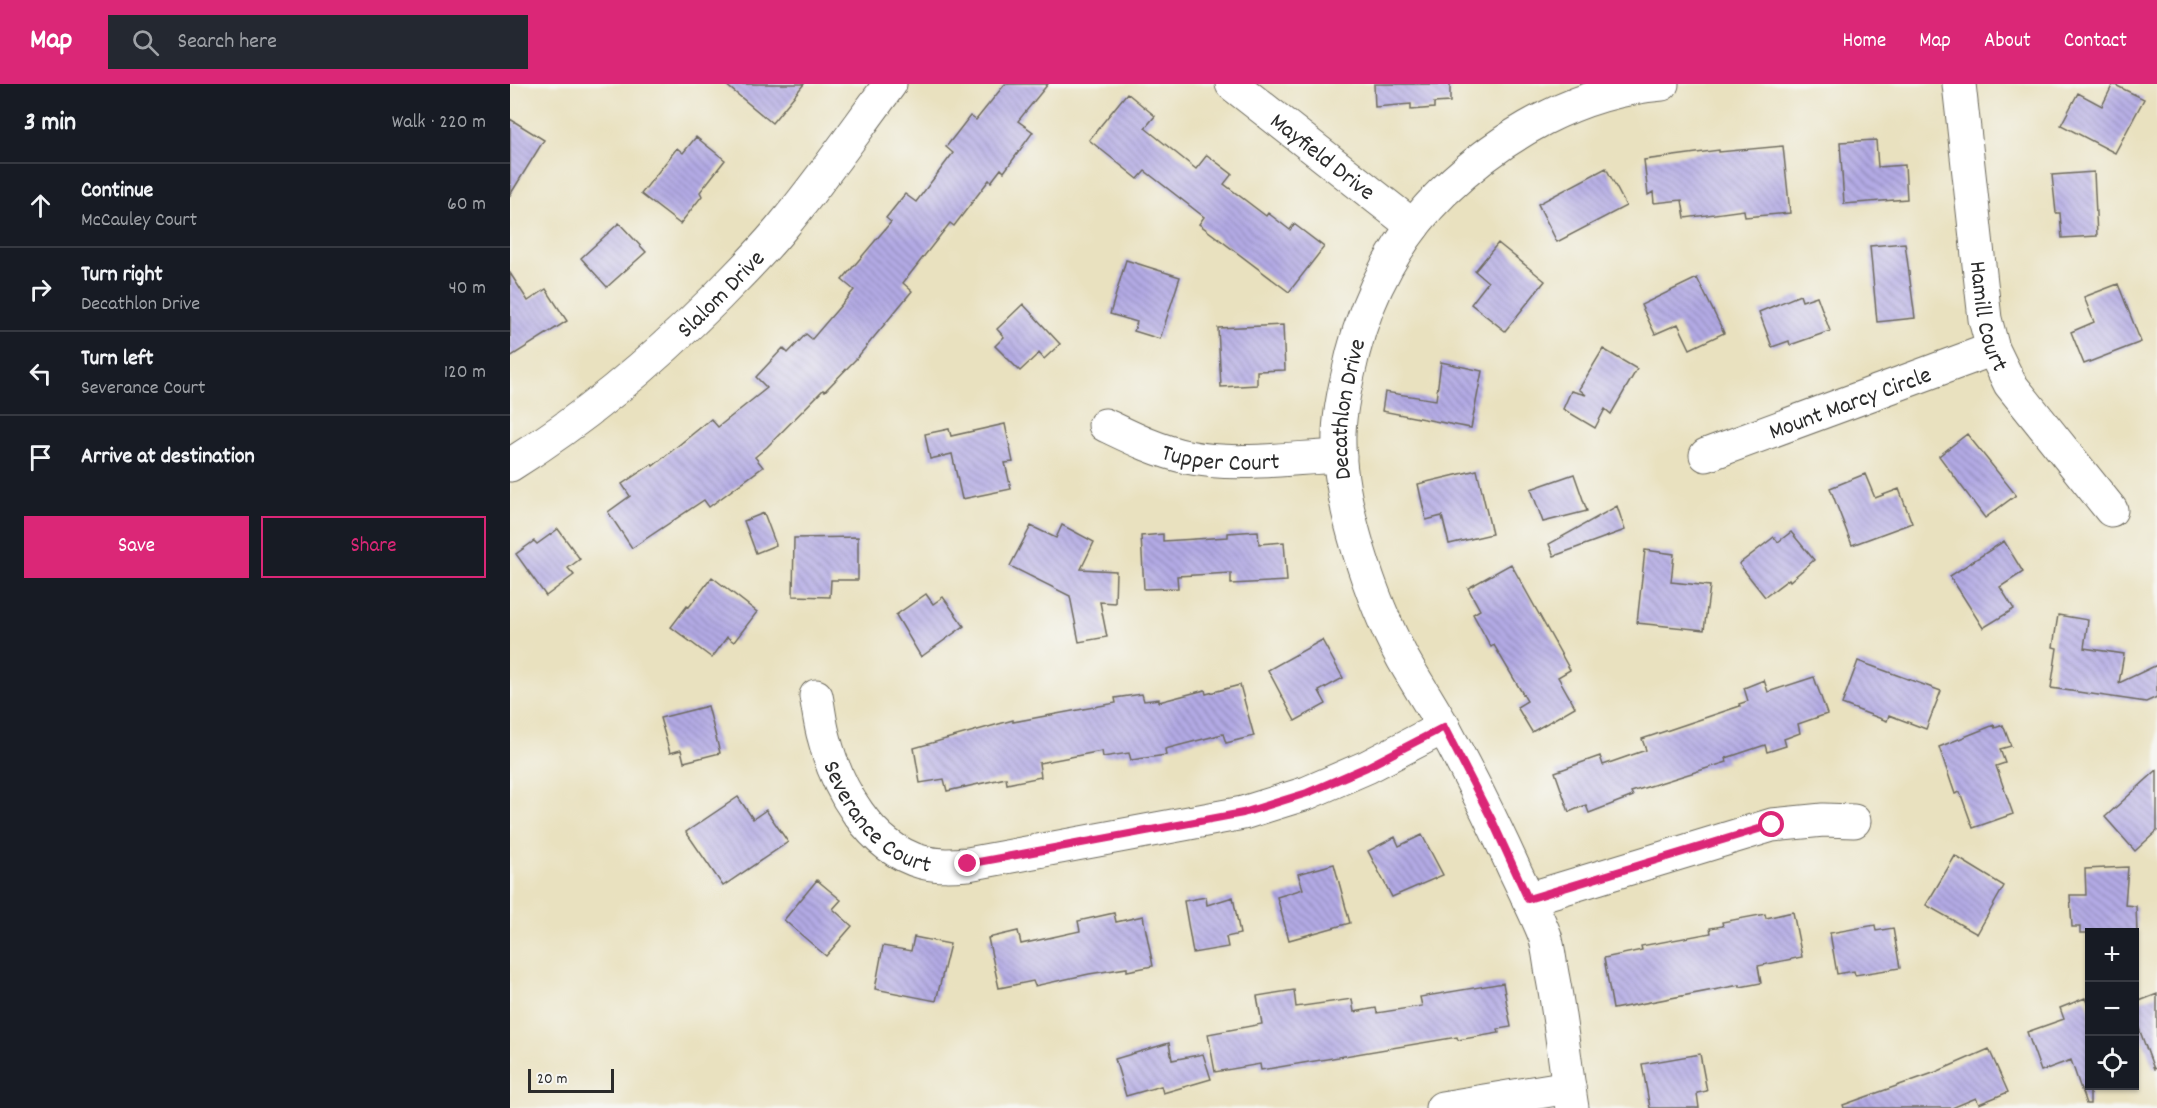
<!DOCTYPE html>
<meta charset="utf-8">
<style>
:root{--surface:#171b24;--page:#242831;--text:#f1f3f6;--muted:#9ea1a6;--line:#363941;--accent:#db2777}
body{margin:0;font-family:Dekko,sans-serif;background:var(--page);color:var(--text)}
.controls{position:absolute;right:18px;bottom:18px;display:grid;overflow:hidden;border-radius:0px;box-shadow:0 2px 4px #0004}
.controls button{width:54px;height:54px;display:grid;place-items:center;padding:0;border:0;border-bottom:2px solid var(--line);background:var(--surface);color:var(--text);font:30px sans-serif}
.scale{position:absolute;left:18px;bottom:15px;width:86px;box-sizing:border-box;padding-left:6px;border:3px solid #2b2b2b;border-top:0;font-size:16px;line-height:21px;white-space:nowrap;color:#2b2b2b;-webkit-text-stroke:4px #f6f6f2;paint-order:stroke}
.stop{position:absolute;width:18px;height:18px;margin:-14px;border:4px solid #db2777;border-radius:50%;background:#fff}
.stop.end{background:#db2777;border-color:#fff;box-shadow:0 2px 6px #0008}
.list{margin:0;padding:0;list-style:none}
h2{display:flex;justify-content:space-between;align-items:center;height:78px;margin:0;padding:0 24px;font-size:26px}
h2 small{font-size:20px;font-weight:400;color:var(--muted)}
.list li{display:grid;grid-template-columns:39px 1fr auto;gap:18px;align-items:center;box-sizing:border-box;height:84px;padding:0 24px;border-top:2px solid var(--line)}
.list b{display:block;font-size:22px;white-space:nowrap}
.list p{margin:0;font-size:20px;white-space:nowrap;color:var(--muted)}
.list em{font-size:20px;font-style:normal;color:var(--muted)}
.actions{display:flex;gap:12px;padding:18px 24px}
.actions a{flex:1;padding:14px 0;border:2px solid var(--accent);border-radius:0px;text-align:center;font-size:21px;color:var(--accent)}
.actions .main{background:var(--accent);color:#fff}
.icon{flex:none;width:33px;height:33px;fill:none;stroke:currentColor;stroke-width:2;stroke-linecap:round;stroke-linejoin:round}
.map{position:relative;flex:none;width:1647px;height:1024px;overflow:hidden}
header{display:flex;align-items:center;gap:36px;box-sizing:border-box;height:84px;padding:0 30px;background:var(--accent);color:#fff}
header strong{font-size:28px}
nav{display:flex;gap:33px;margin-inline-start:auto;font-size:21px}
.search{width:420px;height:54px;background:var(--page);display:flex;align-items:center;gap:15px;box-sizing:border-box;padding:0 21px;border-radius:0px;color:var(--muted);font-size:22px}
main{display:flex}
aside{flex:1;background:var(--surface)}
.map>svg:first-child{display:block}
</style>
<header>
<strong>Map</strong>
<div class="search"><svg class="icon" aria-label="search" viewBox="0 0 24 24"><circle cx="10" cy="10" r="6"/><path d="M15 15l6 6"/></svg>Search here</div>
<nav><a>Home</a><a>Map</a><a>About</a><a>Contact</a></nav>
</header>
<main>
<aside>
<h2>3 min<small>Walk · 220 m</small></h2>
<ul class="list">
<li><svg class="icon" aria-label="ahead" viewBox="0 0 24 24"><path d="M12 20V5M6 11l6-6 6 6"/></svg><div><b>Continue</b><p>McCauley Court</p></div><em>60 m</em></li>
<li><svg class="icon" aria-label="right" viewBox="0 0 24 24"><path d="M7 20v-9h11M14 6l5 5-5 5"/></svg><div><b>Turn right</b><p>Decathlon Drive</p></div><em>40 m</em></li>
<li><svg class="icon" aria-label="left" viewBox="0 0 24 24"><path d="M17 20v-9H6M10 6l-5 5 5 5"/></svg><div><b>Turn left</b><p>Severance Court</p></div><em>120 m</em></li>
<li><svg class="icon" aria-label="arrive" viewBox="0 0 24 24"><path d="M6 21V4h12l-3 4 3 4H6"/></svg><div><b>Arrive at destination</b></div></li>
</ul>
<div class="actions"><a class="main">Save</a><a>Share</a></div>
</aside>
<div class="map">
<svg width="1647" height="1024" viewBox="0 0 1647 1024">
<defs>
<pattern id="building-back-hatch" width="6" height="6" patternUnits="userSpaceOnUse" patternTransform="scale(1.5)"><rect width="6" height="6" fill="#b3aae5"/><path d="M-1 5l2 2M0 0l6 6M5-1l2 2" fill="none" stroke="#928bba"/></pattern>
</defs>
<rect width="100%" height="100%" fill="#f6f6f2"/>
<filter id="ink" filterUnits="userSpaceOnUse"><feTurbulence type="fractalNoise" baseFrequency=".0167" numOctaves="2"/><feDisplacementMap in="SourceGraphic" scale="12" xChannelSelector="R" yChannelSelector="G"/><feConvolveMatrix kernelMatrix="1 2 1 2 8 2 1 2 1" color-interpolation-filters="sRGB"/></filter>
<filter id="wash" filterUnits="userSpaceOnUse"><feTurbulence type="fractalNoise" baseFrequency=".008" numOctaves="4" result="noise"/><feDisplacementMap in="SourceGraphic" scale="24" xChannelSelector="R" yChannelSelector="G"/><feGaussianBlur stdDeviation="1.35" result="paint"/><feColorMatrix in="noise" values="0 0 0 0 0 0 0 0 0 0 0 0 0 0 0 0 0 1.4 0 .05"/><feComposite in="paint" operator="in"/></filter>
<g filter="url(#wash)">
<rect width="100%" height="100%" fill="#e9e1bf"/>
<g id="blocks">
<path fill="url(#building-back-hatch)" d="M215,0H294L262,39Z
M495,0H538L508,37L523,48L494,88L491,85L481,98L479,96L444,142L440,139L393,199L402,207L346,275L315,307L313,306L257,363L245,373L253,383L199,423L194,416L122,464L98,428L120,412L112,400L142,380L143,382L201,335L208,343L257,304L246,293L273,264L278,269L296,250L302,255L344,206L332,196L381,138L376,134L395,110L406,118L443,69L436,63L460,32L466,36Z
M864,0H940V18L924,19V24L901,26V20L865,23Z
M1603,0L1634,15L1605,69L1551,41L1568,9L1592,22Z
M617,9L645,32L635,44L686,85L697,71L722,90L714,100L756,132L758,129L780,146L784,140L814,163L779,208L689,140L694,133L635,87L628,95L579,56Z
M0,35L34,56L0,111Z
M186,53L215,76L190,108L192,112L170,140L131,110L167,64L173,69Z
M1366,56L1368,83L1395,81L1397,115L1334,120L1330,58Z
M1273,62L1280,129L1235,133L1234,126L1175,134L1172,116L1144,119L1143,108L1138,111L1134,76L1209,66V68Z
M1096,84L1116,122L1047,158L1028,120Z
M1584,88L1587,152L1552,154L1550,129H1546L1542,91Z
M109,139L136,168L97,203L71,174Z
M988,159L1035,197L995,247L961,220L978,198L965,187Z
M1395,159L1405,234L1367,238L1360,162Z
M616,176L670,193L650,255L624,247L627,238L600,230Z
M0,189L18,217L36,205L57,237L0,273Z
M1187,194L1214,249L1180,265L1168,240L1145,250L1131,221Z
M1608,200L1631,258L1574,280L1561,248L1584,238L1574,213Z
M1290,211L1292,217L1307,212L1320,247L1280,261L1279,257L1262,263L1249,228Z
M513,220L550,260L534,275L529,269L510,287L485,262L494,253L487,245Z
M773,241L775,286L747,287V301L711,303L708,244Z
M1093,265L1127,285L1101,330L1095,325L1085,344L1053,325L1061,307L1076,311L1069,305Z
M931,278L972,287L961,344L872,327L875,308L926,316Z
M495,340L503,378L495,379L501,405L452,415L442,370L420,375L415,350L439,345L441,352Z
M1457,350L1506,411L1475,434L1429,372Z
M967,386L982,450L939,460L932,432L916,436L908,400Z
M1064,390L1077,427L1033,438L1021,405Z
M1355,390L1365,414L1389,405L1402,439L1342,461L1320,404Z
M1107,422L1115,446L1044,472L1039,460Z
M254,429L266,461L246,469L234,437Z
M552,441L584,458L571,485L606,487L605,519L590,518L597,553L569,558L560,512L500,482L521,442L546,454Z
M48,445L70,475L58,484L64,491L36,512L6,470L24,457L27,460Z
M748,447L749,460L774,458L777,497L721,500V489L667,492L668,504L634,505L631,452L653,450V457L718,453V449Z
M1281,448L1304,476L1280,497L1279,495L1255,513L1229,480L1264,453L1268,458Z
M348,453V496H321L320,513L283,512L284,454Z
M1494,457L1513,488L1490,503L1504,525L1473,544L1440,492Z
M1135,466L1164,470L1161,498L1200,502L1194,546L1127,539Z
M1001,480L1060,586L1048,593L1065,623L1022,648L1007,623L1017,617L984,561L981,563L963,530L970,526L958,504Z
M202,493L247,528L224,558L217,553L202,574L161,543L177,522L179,523Z
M416,510L423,520L433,513L454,542L411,573L386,531Z
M1548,531L1578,536L1574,564L1614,570L1609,599L1647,581V613L1636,618L1541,604L1547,564L1543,563Z
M812,556L833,594L809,607L816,620L785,637L758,586Z
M1348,577L1431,607L1416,645L1379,631L1377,637L1332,620Z
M1304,593L1317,630L1288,640L1290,649L1274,655L1276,662L1257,668L1255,661L1216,674L1217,678L1121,708L1123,712L1079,729L1076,721L1059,728L1045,688L1090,672L1093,681L1136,666L1132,655L1230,622L1229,620L1238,617L1234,604L1254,596L1258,608Z
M730,601L744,652L716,659L713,650L655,665L656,671L621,676L619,669L593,673L592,667L529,679L531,693L497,700L496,694L437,707L434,695L410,699L404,664L503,636V638L606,619L605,614L632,610L634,617L649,615V618L695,606L696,610Z
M198,622L210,669L174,678L171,666L160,669L150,634Z
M1484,641L1485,644L1493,641L1501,662L1490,665L1495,679L1486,682L1503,730L1463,744L1450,708L1445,710L1429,663Z
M1647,686V747L1625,767L1595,733Z
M228,713L243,735L256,726L278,758L213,802L176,748Z
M912,751L933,791L882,813L858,767L885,753L889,762Z
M1445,772L1494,802L1467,850L1416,821Z
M824,780L840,839L779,856L767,813L793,805L788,790Z
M1618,783L1615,821L1626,822L1627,849H1570V843H1562L1560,811H1576L1575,785Z
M307,796L331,816L323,825L342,842L316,872L274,836Z
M696,813L697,821L723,813L730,850L716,853L718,863L683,869L674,817Z
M1283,828L1292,873L1248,882L1251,899L1230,903V901L1103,925L1094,874L1132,866L1131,862L1201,849L1200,844L1213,842L1212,838L1255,830L1256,834Z
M604,829L606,838L633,832L643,882L617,887V884L579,890L525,902L523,897L489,904L478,854L508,847L511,860L570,847L568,837Z
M1365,841L1366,847L1383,844L1390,884L1345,891L1344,887L1327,890L1320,849Z
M404,853L440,860L426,917L365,905L373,862L401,867Z
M993,899L1001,943L988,945L989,949L948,956L947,953L751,986L750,980L705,988L698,950L752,940L747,912L784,906L786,923L842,915L844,928L866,924L867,929L912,922L910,913Z
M1647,910V984L1644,985L1624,931V919Z
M1575,914L1580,926V1020H1576L1561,976L1531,987L1517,948L1554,935L1550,924Z
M659,959L662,976L693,970L701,995L653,1009L651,1002L616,1012L605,975Z
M1479,965L1498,1008L1469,1020L1466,1014L1442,1024H1334L1333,1021L1426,988Z
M1190,970L1197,1007L1187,1009L1189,1024H1140L1132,980Z"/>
</g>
</g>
<g filter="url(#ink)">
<use href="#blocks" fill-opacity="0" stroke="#6e6b5f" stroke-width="1.5"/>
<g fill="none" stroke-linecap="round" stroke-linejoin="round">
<g stroke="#6e6b5f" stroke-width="35">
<g id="minor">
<path id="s1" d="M722,0L903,142"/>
<path id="s2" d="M1449,0L1475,235L1483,265L1500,300L1601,426"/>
<path id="s3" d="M595,341C622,354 648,367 677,373C726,383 780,374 830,372"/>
<path id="s4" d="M1196,371L1483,265"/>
<path id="s5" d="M0,381C76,334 145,275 208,212C230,189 253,167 273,142C311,96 345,47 380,0"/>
<path id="s6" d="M306,612C309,626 310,640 314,653C326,703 360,764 412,778C428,782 443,781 458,780L733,729L797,709L857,683L934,643"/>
<path d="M1018,815L1262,741L1313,736L1344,737"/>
<path d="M932,1024L1059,1003"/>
<path id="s7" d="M1062,1024C1055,981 1051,938 1043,895C1040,881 1039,865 1035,852C1027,831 1016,810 1006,789C984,740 960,692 934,644C921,621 906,598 893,575C861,516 827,416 829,349C830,322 837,295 843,269C858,209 889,151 933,108C993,50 1068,7 1152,0"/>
</g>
</g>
<use href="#minor" stroke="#fff" stroke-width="33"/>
</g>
</g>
<g fill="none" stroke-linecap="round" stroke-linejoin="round" filter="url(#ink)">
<path stroke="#db2777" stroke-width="8" d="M458,780L733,729L797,709L857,683L934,643L981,734L1018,815L1262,741"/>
</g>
<g text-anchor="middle" stroke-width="5" stroke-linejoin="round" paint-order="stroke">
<g font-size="24" fill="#2b2b2b" stroke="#f6f6f2">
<text dy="8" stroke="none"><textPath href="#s1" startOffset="116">Mayfield Drive</textPath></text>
<text dy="8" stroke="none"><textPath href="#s5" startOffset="272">Slalom Drive</textPath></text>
<text dy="8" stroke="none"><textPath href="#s2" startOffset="234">Hamill Court</textPath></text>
<text dy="8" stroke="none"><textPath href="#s4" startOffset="153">Mount Marcy Circle</textPath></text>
<text dy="8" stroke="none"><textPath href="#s7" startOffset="747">Decathlon Drive</textPath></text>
<text dy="8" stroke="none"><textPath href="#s3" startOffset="122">Tupper Court</textPath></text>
<text dy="8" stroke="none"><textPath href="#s6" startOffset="142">Severance Court</textPath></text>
</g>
</g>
</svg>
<div class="controls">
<button>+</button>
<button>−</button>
<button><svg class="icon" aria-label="locate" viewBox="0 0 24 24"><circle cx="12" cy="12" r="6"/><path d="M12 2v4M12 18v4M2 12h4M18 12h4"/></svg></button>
</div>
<div class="scale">20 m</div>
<div class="stop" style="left:1262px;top:741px"></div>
<div class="stop end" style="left:458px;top:780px"></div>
</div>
</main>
